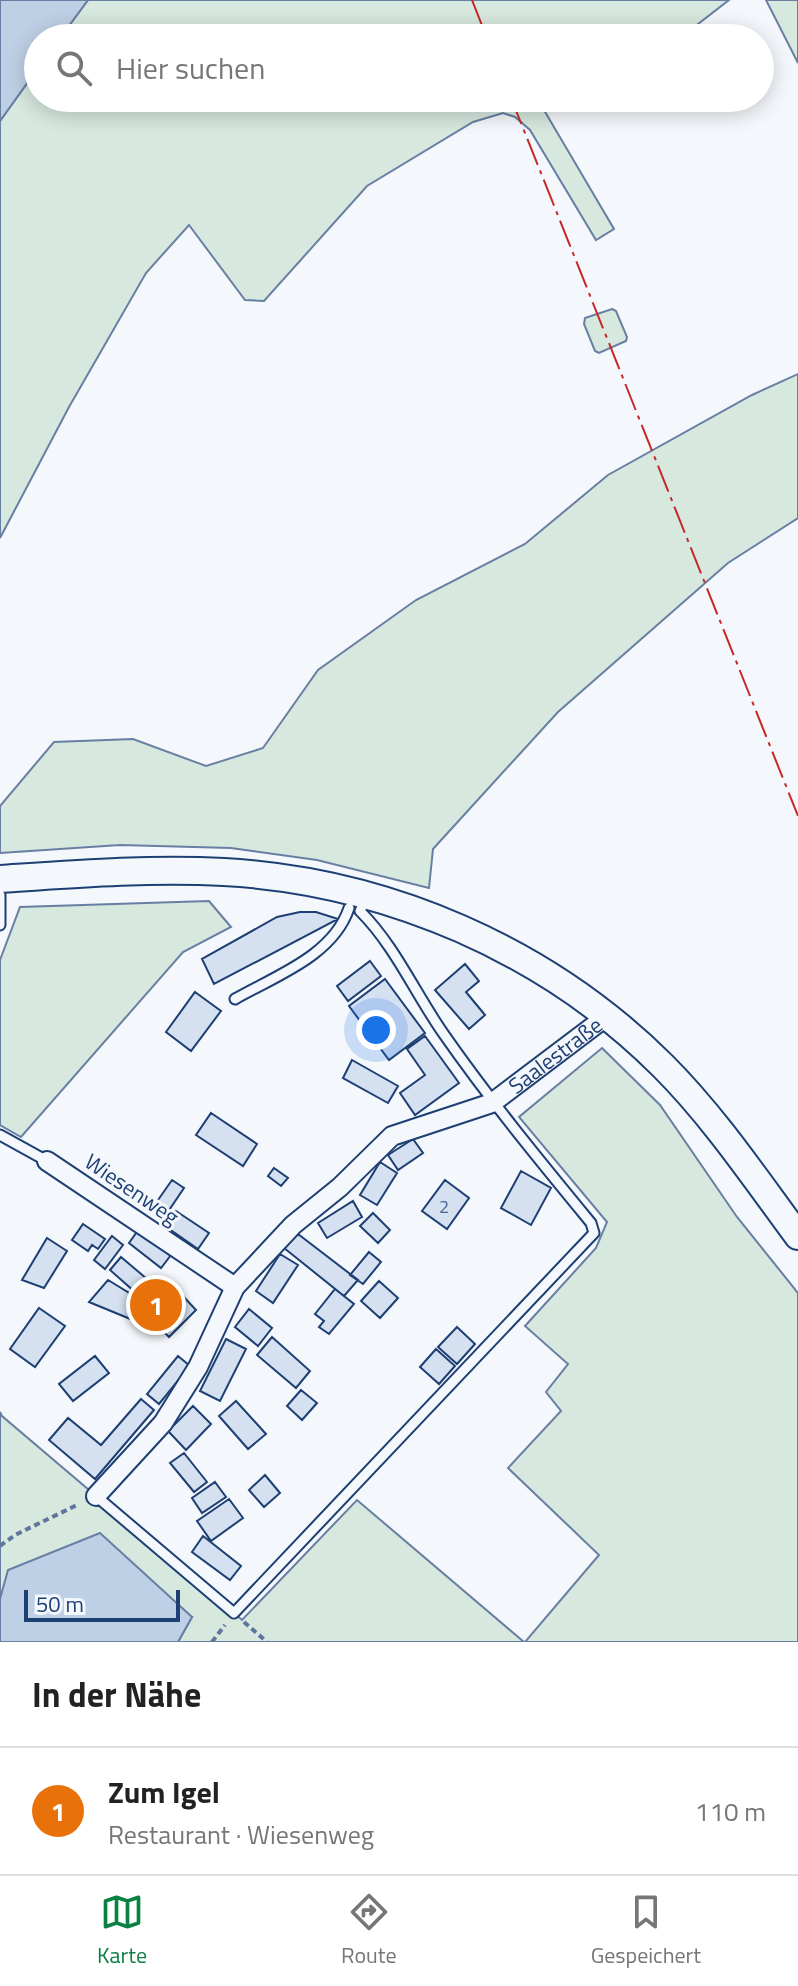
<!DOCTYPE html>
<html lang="de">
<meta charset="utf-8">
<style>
:root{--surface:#fff;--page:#f6f6f6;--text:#222;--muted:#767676;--line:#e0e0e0;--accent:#0b8043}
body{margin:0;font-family:"Titillium Web",sans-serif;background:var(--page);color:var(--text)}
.scale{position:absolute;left:24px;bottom:20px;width:156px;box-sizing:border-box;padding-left:8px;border:4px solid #1d3f73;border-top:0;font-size:22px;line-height:28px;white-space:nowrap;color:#1d3f73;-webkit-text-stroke:6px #f4f7fb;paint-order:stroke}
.you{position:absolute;left:376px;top:1030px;width:28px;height:28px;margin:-20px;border:6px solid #fff;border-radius:50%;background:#1a73e8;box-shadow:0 0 0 12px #1a73e833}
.badge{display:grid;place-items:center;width:52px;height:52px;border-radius:50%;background:var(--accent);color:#fff;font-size:26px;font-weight:700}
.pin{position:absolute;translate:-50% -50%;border:4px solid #fff;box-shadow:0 2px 8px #0006}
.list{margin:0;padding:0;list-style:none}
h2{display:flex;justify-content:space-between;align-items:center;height:104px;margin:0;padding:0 32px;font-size:34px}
h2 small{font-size:26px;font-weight:400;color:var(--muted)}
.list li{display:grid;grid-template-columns:52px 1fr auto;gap:24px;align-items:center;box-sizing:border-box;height:128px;padding:0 32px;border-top:2px solid var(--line)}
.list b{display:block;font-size:30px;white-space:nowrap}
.list p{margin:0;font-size:26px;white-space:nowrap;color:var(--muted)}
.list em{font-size:26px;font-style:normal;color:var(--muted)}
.icon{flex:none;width:44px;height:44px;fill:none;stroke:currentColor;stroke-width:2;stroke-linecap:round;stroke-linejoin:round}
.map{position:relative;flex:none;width:798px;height:1642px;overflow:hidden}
.search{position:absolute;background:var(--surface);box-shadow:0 4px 20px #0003;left:24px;right:24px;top:24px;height:88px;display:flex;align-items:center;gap:20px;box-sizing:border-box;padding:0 28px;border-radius:44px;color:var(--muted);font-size:30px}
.sheet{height:232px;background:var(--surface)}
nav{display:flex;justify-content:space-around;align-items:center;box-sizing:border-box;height:112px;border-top:2px solid var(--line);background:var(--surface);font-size:22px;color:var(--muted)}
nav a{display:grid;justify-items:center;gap:4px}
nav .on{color:var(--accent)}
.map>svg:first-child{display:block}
</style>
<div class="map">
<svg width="798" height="1642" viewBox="0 0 798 1642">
<rect width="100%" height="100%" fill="#f4f7fb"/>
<path fill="#d7e8df" stroke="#687fa3" stroke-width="2" d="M88,0H729L680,38H60Z
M766,0H798V63Z
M38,68V98H556L541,105L614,229L596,240L530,130L515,117L503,113L473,122L367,186L264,301L245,300L189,225L146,273L69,407L0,538V121Z
M612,309L616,311L627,337L626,341L599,353L595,351L584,324L585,318Z
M798,374V518L728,563L558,712L433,849L429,888L317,860L231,848L120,845L0,853V806L54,742L133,739L206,766L263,748L318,670L416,600L525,544L608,475L752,395Z
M209,901L231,927L183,952L21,1137L0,1125V960L20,907Z
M602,1048L660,1105L737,1217L798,1293V1642H525L599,1555L508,1468L561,1411L546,1392L568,1364L525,1326L596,1248L607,1222L519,1117Z
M0,1412L2,1416L242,1620L357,1500L524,1642H178L192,1617L0,1599Z"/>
<path fill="#bed0e5" stroke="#687fa3" stroke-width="2" d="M0,0H88L60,38H38V68L0,121Z
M100,1533L192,1617L178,1642H0V1599L8,1570Z"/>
<path fill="#d5e0f0" stroke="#1d3f73" stroke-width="2" d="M300,912H316L338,919L214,984L202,959L277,917Z
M370,961L381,976L348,1001L337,986Z
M465,964L479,981L466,992L485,1015L469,1029L435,990Z
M385,979L425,1033L389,1060L349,1006Z
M195,992L221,1011L191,1051L166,1032Z
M425,1036L459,1083L415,1115L400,1093L425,1075L407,1049Z
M352,1060L398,1086L388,1103L343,1078Z
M211,1113L257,1144L243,1166L196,1135Z
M413,1139L423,1153L398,1170L388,1155Z
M380,1162L397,1173L377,1205L360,1195Z
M274,1168L288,1178L281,1186L268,1176Z
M521,1171L551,1188L531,1225L501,1208Z
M172,1180L184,1188L163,1219L151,1210Z
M445,1180L469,1198L447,1229L422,1211Z
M353,1201L362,1217L327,1238L318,1223Z
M176,1211L209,1233L198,1249L165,1226Z
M373,1213L390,1230L378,1243L360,1226Z
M83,1224L105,1239L98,1249L92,1245L88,1251L72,1240Z
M139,1229L171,1255L161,1268L129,1243Z
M298,1234L358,1280L344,1296L284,1248Z
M112,1236L123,1245L105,1269L94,1260Z
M47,1238L67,1251L44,1288L22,1280Z
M369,1252L381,1262L363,1284L350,1275Z
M280,1254L298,1265L273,1303L256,1291Z
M121,1257L147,1279L135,1292L110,1270Z
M108,1280L136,1297L146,1289L154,1297L164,1287L174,1296L145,1325L89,1302Z
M379,1281L398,1298L380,1318L361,1301Z
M335,1289L354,1304L329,1334L319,1327L324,1321L315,1314Z
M181,1294L196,1310L169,1337L153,1321Z
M39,1308L65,1326L35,1367L10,1349Z
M249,1309L272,1328L258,1346L235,1327Z
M457,1327L475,1344L457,1364L438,1347Z
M272,1337L310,1371L296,1388L257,1355Z
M226,1339L246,1349L220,1401L200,1391Z
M436,1349L455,1366L439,1384L420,1367Z
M95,1356L109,1373L73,1401L59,1384Z
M178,1356L190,1366L159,1404L147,1394Z
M301,1390L317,1403L302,1420L287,1406Z
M141,1399L154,1410L95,1479L49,1440L68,1418L101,1445Z
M236,1401L266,1434L248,1449L219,1416Z
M193,1406L211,1424L186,1450L168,1431Z
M184,1453L207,1482L194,1492L170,1463Z
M265,1475L280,1493L264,1507L249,1490Z
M215,1482L226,1497L202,1513L192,1498Z
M229,1499L243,1518L211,1541L197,1521Z
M203,1536L241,1566L230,1580L192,1552Z"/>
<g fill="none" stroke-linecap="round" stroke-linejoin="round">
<g stroke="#1d3f73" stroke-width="13">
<path id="lane" d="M0,895V925
M235,999C275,976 333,956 349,908
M0,1135L47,1161
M96,1496L234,1613L594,1233L591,1223C540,1161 489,1099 443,1033C415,993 395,946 360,911L365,900"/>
</g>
<g stroke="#1d3f73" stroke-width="22">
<g id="street">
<path d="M47,1161L235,1287"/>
<path id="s1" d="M96,1496L163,1423L198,1367L235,1287L293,1225L340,1187L392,1136L492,1103L607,1016"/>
</g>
</g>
<g stroke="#1d3f73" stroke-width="30">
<path id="secondary" d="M0,879C74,874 150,868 224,872C387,881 547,950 663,1066C714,1117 755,1178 798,1236"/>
</g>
<path stroke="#5e769c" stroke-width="4" stroke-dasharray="6 4" stroke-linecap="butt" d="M0,1546L15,1535L79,1504
M244,1622L267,1642
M212,1642L225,1625"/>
<use href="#lane" stroke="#f4f7fb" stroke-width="9"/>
<use href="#street" stroke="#f4f7fb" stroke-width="18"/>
<use href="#secondary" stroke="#f4f7fb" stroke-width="26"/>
<path stroke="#c62828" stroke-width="2" stroke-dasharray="28 6 4 6" stroke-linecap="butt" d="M472,0L487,38
M511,98L798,816"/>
</g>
<g text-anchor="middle" stroke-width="6" stroke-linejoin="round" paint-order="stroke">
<g font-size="18" fill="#4b6792">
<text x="444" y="1213">2</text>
</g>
<g font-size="22" fill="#1d3f73" stroke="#f4f7fb">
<text dy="8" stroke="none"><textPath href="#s1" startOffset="656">Saalestraße</textPath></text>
<text transform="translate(132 1189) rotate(34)" y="8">Wiesenweg</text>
</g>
</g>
</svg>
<div class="scale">50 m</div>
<div class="you"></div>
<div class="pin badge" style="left:156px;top:1305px;background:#e8710a">1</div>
<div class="search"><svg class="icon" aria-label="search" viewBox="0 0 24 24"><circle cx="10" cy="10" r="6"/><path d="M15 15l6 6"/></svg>Hier suchen</div>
</div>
<section class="sheet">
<h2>In der Nähe<small></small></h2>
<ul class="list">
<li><span class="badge" style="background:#e8710a">1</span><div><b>Zum Igel</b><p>Restaurant · Wiesenweg</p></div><em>110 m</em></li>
</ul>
</section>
<nav>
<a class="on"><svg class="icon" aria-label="map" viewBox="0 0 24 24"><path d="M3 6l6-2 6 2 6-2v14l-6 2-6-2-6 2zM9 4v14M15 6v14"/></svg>Karte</a>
<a><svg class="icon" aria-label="directions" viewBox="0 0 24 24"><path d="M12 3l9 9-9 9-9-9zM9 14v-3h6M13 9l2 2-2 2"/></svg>Route</a>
<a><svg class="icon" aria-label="saved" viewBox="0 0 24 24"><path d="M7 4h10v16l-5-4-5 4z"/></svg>Gespeichert</a>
</nav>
